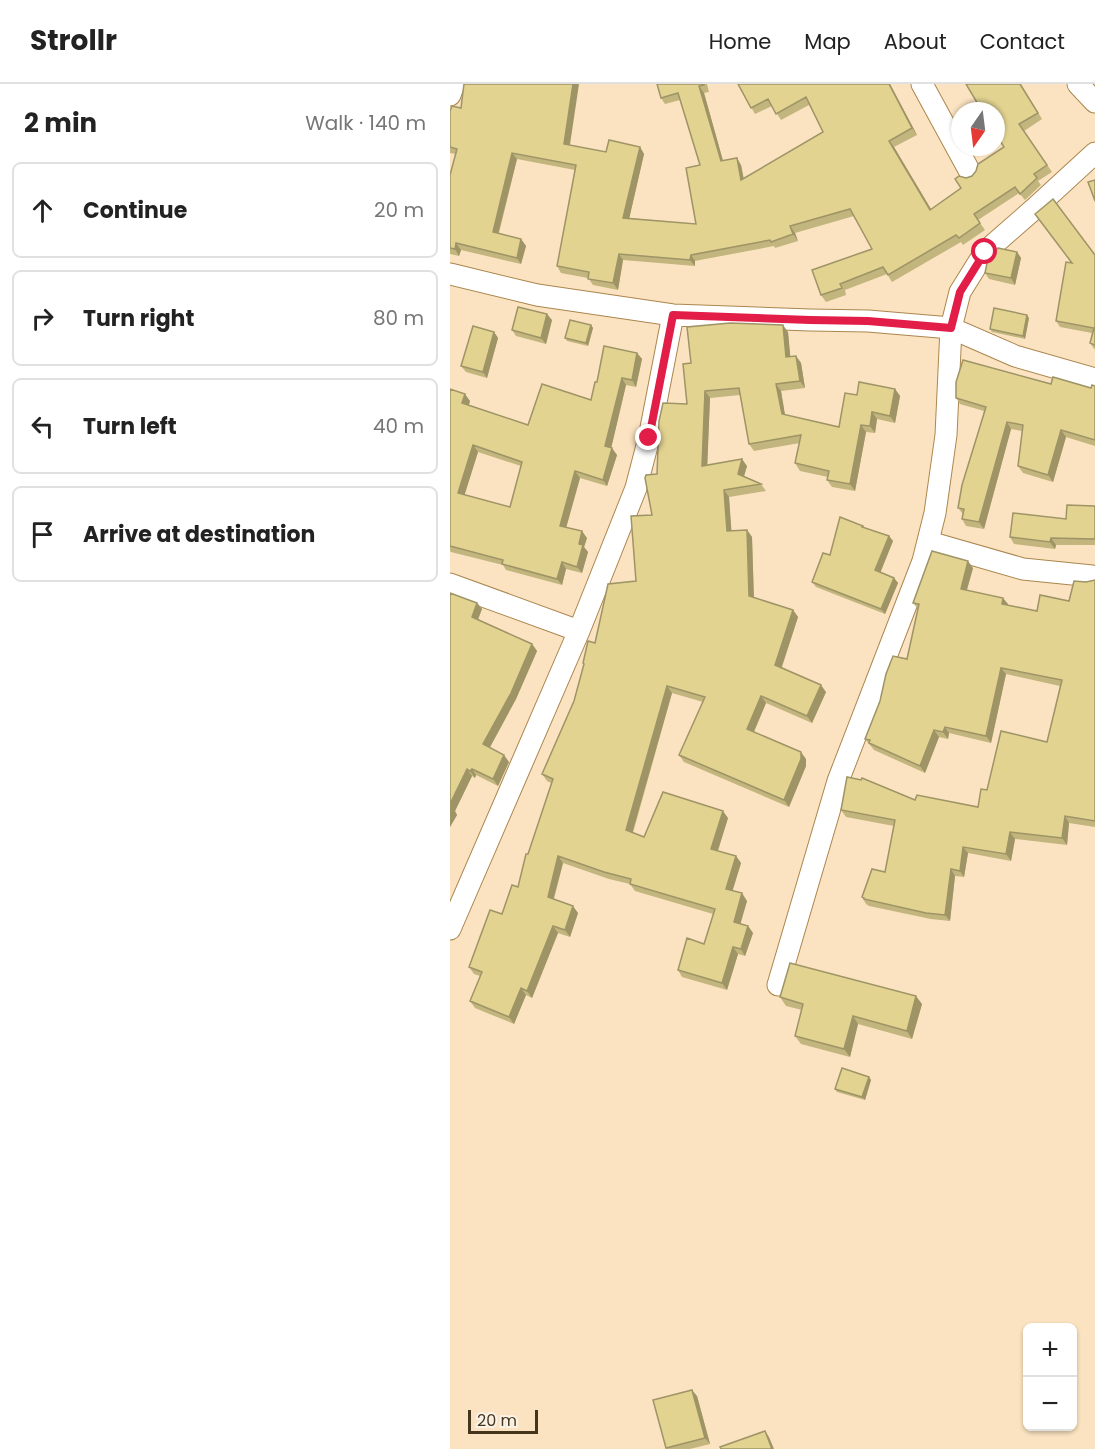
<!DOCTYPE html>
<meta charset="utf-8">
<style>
:root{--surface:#fff;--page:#f2f2f2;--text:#222;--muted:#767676;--line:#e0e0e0}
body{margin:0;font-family:Poppins,sans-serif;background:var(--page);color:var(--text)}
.controls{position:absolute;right:18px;bottom:18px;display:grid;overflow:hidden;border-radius:9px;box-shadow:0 2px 4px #0004}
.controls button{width:54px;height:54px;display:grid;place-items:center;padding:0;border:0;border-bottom:2px solid var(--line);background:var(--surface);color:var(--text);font:30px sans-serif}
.compass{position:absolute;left:501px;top:18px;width:54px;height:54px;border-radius:50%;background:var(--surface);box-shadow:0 2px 4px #0004;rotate:194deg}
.scale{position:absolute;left:18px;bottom:15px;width:70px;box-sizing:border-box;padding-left:6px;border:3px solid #45351d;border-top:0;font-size:16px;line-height:21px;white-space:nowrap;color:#45351d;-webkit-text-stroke:4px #fbf3e8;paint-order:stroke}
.stop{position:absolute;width:18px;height:18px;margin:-14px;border:4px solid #e11d48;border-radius:50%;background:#fff}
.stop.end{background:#e11d48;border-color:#fff;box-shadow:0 2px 6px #0008}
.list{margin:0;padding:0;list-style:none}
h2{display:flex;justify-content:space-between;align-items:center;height:78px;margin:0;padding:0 24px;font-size:26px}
h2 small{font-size:20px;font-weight:400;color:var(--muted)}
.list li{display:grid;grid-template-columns:39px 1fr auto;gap:18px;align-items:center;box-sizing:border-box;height:96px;margin:0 12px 12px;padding:0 12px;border:2px solid var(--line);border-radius:9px}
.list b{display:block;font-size:22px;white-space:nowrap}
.list em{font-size:20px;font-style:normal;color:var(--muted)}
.icon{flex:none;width:33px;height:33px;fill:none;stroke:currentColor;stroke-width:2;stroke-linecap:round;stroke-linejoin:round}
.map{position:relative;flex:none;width:645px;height:1365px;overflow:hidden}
header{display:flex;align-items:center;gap:36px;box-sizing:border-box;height:84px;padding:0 30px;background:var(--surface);border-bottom:2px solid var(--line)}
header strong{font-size:28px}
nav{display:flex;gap:33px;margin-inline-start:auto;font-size:21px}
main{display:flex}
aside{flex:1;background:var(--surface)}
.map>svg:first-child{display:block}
</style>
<header>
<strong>Strollr</strong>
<nav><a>Home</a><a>Map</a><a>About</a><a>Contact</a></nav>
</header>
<main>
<aside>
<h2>2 min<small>Walk · 140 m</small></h2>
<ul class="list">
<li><svg class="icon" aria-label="ahead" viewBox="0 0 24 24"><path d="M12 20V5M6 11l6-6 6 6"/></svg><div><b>Continue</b></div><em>20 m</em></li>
<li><svg class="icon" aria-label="right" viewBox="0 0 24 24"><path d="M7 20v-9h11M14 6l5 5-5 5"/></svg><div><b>Turn right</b></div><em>80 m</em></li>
<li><svg class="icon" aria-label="left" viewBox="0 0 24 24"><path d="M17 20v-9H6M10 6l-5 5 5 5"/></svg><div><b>Turn left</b></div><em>40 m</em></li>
<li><svg class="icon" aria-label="arrive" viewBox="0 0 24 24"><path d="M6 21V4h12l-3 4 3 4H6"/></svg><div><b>Arrive at destination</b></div></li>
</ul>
</aside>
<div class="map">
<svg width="645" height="1365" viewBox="0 0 645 1365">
<rect width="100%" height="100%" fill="#fbe3c1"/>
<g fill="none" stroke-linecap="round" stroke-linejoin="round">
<g stroke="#ab864e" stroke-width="23">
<path id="minor" d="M472,0L520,88
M628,0L645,18
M0,11L4,0
M0,190L87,211L223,231L360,236L418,237L501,244L565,272L645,295
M479,458L573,485L642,492
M0,500L129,547
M0,845L129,547L186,404L199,354L223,231
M328,901L388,697L473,477L485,429L496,351L501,244L510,208L535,168L584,125L645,69"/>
</g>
<use href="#minor" stroke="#fff" stroke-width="21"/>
</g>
<path fill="#c2b57d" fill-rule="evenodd" d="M207,0H257L259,8L254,9L273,77L291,81L294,95L373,48L359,21L331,36L322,22L305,30L288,0H440L467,51L444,63L481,125L511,104L516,94L522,92L554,63L516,0H571L592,35L574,47L602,88L588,97L591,101L575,116L569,109L528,136L535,146L513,161L511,158L442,198L437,190L395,206L396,211L376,218L371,211L422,165L404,132L345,149L348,157L325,164L324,162L245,177V182L173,176L168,206L143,201L138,194L111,189L107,182L125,86L67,75L49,149L71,155L76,162L71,180L11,166L9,172L0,170V91L6,70L0,69V27L11,24L120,61L156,68L190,63L194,70L179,134L246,140L250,81L230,16L215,20L211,14Z
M567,168L571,174L565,201L539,195L535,189Z
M645,171V266L640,259L642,249L610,243L606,237L622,179Z
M579,234L575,255L542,248L540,245Z
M102,236L96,260L66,252L62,246Z
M141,241L143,244L138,262L117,257L115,254Z
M44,248L48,254L37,294L16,288L11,282Z
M338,248L340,272H346L351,279L355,304L331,307L335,331L389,343L407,311L445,305L450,312L445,339L427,335L425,349L416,348L405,407L382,403L377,396L378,393L350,387L345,379L350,359L304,367L299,360L290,311L260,314L257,381L297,382L294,393L311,400L316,407L279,413L281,446H297L302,453L304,514L343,526L348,533L332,583L376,608L362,639L316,619L304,648L356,675V682L339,723L234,678L229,671L253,618L222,609L183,749L194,753L278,734L268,767L286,772L291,779L282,807L297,817L290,839L298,842L303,849L295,872L288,870L277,906L232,893L228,886L254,860L263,830L185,807L180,800L159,795L113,779L104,815L128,829L120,853L108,849L82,914L76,911L64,940L25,924L20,917L30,892L24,890L19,883L52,830L68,803L101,699L97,697L92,690L124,617L134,581L133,579L145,559L186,497L202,431L207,390L237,320L241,279Z
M187,269L192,275L186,303L176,301L161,364L167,371L157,402L130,394L116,443L137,454L134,463L138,468L132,489L116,485L112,501L56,486L53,481L1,468L0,467V305L20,317L19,321L78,341L141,316L147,298ZM28,368L71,382L60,423L14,411Z
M601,300L641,304L645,302V362L616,353L603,398L573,389L568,382L572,347L561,345L534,445L516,442L512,435L513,430L508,424L534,327L510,320L506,314Z
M645,422V461H606L605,465L564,460L560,453L616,435Z
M414,444L439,452L443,457L430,488L444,494L448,499L435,530L366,503L362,498L380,471Z
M523,484L517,506L558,520V521L587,527L619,517L636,498L645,496V743L619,739L617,761L565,755L561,777L518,769L514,793L505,792L500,837L481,835L419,822L416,820L412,813L435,788L444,742L396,733L391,726L465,716L528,723L537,706L597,658L610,602L556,590L541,659L499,649L498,655L489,653L475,689L424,666L415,655L457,575L468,525L463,519Z
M0,509L27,519L32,525L28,536L82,560L87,567L66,615L39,664L59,678L48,702L26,691L25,694L22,692L5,727L7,731L0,743Z
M330,913L472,920L462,955L408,940L400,973L351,960L345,952L352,926L336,922Z
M419,993L421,996L415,1016L387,1008L385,1005Z
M247,1312L260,1360L240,1365H217L203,1316Z"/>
<path fill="#9e9466" d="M123,0H129L119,67L114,60Z
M439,0H440L467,51L462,44Z
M249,2L254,9L275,84L271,77Z
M439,57L444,63L485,132L480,126Z
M190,63L194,70L178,140L173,134Z
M62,69L67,75L47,154L43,148Z
M287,74L291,81L295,103L291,96Z
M340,142L345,149L348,157L343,150Z
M71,155L76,162L71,180L67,174Z
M6,159L11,166L9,172L5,165Z
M567,168L571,174L565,201L561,194Z
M169,170L173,176L168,206L163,199Z
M241,171L245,177V182L240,176Z
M97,230L102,236L96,260L91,254Z
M577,231L579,234L575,255L573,252Z
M141,241L143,244L138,262L136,259Z
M333,241L338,248L341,280L336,273Z
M44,248L48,254L37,294L33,288Z
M187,269L192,275L186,303L182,296Z
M346,272L351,279L355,304L350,297Z
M172,294L176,301L160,369L155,362Z
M326,300L331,307L336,337L332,330Z
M445,305L450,312L445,339L440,332Z
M255,307L260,314L257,389L252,382Z
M15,310L20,317L17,326L12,319Z
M422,328L427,335L425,349L420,342Z
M557,338L561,345L534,445L529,438Z
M411,341L416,348L405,407L400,400Z
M611,346L616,353L603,398L598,391Z
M23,361L28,368L13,416L8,409Z
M162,364L167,371L157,402L153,396Z
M292,375L297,382L292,398L288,390Z
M125,387L130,394L115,448L110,442Z
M274,406L279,413L282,454L277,447Z
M297,446L302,453L304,519L299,512Z
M132,447L137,454L134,463L138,468L132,489L127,483L129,460Z
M439,452L443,457L429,492L425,486Z
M601,454L606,461L605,465L600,458Z
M518,477L523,484L515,512L511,505Z
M112,478L116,485L112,501L107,495Z
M444,494L448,499L435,530L431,525Z
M553,514L558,520L556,527L552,520Z
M27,519L32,525L26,540L22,533Z
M343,526L348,533L330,588L325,581Z
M82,560L87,567L66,615L38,667L33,660Z
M551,584L556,590L541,659L536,652Z
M371,601L376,608L362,639L357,632Z
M217,602L222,609L181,753L176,746Z
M311,612L316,619L302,652L297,645Z
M495,643L499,649L498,655L493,648Z
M484,646L489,653L475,689L470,682Z
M351,668L356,675V682L339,723L334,716Z
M54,671L59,678L48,702L43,695Z
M17,685L22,692L5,727L7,731L0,743V720Z
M22,685L26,691L25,694L20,687Z
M273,727L278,734L266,772L261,765Z
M615,732L619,739L617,761L612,754Z
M560,748L565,755L561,777L556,770Z
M513,763L518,769L514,793L510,787Z
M108,772L113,779L102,820L98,813Z
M286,772L291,779L281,812L276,805Z
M501,785L505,792L500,837L495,831Z
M292,809L297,817L289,845L284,838Z
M123,822L128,829L120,853L115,846Z
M103,842L108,849L82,914L77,907Z
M298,842L303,849L295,872L291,865Z
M283,863L288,870L277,906L272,899Z
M71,904L76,911L64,940L59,933Z
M466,912L472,920L462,955L457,947Z
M403,932L408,940L400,973L394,965Z
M419,993L421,996L415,1016L412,1013Z
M242,1306L247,1312L260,1360L255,1354Z
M315,1347L319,1353L324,1365H322Z"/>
<path fill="#e2d391" stroke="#9e9466" stroke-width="1.5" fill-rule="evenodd" d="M14,0H123L114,60L156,68L159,56L190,63L173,134L246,140L236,84L250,81L228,9L211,14L207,0H254V1L249,2L271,77L287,74L291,96L373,48L356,13L326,30L318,15L301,24L288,0H439L462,44L439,57L480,126L511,104L505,95L509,92L516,94L522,92L526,87L528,80L554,63L546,50V27H532L516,0H570L588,29L569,40L597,81L584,90L587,94L570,110L565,103L524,130L530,139L509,154L506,151L438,191L433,183L390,200L392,204L371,211L362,186L422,165L400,125L340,142L343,150L321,158L320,156L241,171L240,176L169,170L163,199L138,195L139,188L107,182L126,81L62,69L43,148L71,155L67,174L6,159L5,165L0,164V91L7,65L0,63V27L2,22L11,24Z
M645,96V117L638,98Z
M603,115L645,171V261L640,259L644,244L606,237L616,178L622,179L585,130Z
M548,164L567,168L561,194L535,189L538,174Z
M68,223L97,230L91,254L62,246Z
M544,224L577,231L573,252L540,245Z
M120,236L141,241L136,259L115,254Z
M280,239L333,241L336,273L346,272L350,297L326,300L332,330L389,343L395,309L407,311L409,298L445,305L440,332L422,328L420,342L411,341L400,400L377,396L379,387L345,379L351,351L299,360L289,304L255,307L252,382L292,375L288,390L311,400L274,406L277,447L297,446L299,512L343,526L325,581L371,601L357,632L311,612L297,645L351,668V675L334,716L229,671L255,613L217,602L176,746L194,753L213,708L273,727L261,765L286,772L276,805L292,809L284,838L298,842L291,865L283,863L272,899L228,886L237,854L254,860L265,825L180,800L181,795L154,788L108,772L98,813L123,822L115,846L103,842L77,907L71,904L59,933L20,917L32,888L19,883L40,826L52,830L62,801L68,803L76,770H78L103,695L92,690L124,617L134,580L133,579L138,557L145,559L158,500L186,497L181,432L202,431L195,394L196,391L207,390L209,337L213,319L237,320L233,280L241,279L237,243Z
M23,242L44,248L33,288L11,282Z
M154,262L187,269L182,296L172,294L155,362L162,364L153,396L125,387L110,442L132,447L129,460L133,461L127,483L112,478L107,495L52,480L53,476L0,462V305L15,310L12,319L78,341L92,300L141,316L145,298H147ZM23,361L72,378L60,423L8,409Z
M513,276L601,300L603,293L641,304L642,301L645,302V356L611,346L598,391L568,382L573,341L557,338L529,438L512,435L514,425L508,424L512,401L536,323L506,314V298Z
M617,421L645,422V455L601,454L600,458L560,453L563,429L616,435Z
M390,433L413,442L412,443L439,452L425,486L444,494L431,525L362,498L373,469L380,471Z
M482,467L518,477L511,505L553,514L552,520L587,527L590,511L619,517L624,497L636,498L645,496V737L615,732L612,754L560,748L556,770L513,763L510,787L501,785L495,831L476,829L414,815V814L412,813L422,785L435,788L445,736L391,726L397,693L411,696L412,694L465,716L467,711L528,723L531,705L537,706L551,647L597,658L612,596L551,584L536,652L495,643L493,648L484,646L470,682L419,659L420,656L415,655L430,617L436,590L443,572L457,575L469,520L463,519Z
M0,509L27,519L22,533L82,560L61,609L33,660L54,671L43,695L22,685L20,687L17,685L0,720Z
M340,879L466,912L457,947L403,932L394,965L345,952L353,920L330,913Z
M392,984L419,993L412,1013L385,1005Z
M242,1306L255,1354L216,1364L203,1316Z
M315,1347L322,1365H271L270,1363Z"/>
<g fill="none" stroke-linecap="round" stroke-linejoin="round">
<path stroke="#e11d48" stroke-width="8" d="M199,354L223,231L360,236L418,237L501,244L510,208L535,168"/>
</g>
</svg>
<div class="controls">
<button>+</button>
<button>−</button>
</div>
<svg class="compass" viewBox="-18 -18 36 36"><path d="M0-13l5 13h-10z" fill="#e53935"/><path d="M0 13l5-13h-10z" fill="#767676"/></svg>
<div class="scale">20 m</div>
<div class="stop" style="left:535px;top:168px"></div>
<div class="stop end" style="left:199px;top:354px"></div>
</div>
</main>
